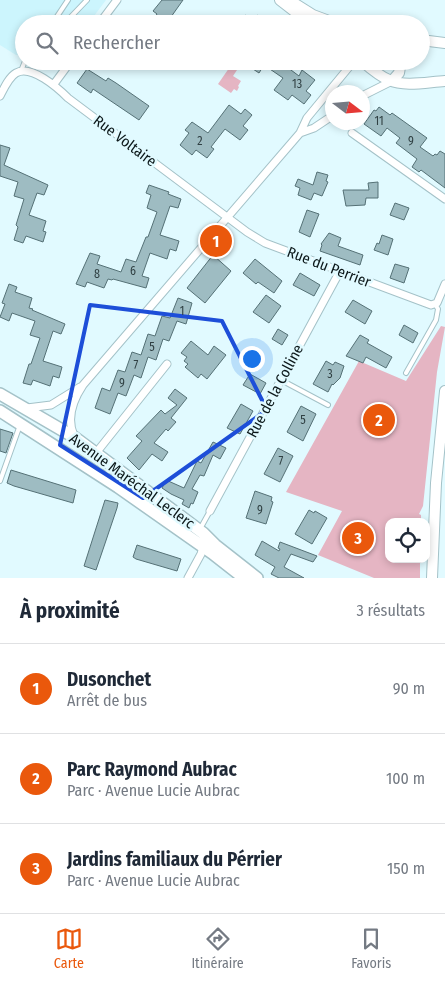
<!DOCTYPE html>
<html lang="fr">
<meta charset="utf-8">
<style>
:root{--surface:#fff;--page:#f2f2f3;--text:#1f2937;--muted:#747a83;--line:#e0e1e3;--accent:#ea580c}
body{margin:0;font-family:"Fira Sans Condensed",sans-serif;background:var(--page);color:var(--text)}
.controls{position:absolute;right:15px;bottom:15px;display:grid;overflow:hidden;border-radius:10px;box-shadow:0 2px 8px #0003}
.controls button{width:45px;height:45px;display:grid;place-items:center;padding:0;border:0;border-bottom:1px solid var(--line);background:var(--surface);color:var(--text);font:25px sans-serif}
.compass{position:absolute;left:325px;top:85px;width:45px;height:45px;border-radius:50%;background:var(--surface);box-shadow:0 2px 8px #0003;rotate:106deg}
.you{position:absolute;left:251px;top:358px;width:18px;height:18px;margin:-12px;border:4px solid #fff;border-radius:50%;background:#1a73e8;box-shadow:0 0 0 8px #1a73e833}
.badge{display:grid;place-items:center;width:32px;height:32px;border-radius:50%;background:var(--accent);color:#fff;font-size:16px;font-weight:700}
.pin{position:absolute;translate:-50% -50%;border:2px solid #fff;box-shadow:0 1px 5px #0006}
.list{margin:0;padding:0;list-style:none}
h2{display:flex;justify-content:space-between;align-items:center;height:65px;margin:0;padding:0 20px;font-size:21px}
h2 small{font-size:16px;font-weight:400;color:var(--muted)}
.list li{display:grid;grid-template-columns:32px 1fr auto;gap:15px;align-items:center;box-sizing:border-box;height:90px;padding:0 20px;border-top:1px solid var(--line)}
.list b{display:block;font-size:19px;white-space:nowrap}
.list p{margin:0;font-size:16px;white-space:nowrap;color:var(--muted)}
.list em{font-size:16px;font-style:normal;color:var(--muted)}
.icon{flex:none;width:28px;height:28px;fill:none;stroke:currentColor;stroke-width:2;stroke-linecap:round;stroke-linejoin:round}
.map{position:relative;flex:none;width:445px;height:578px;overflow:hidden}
.search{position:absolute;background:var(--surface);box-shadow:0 2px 8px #0003;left:15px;right:15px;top:15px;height:55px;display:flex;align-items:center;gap:12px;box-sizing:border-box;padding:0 18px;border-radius:28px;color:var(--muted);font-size:19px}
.sheet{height:335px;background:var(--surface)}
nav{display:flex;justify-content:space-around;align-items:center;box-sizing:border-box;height:70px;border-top:1px solid var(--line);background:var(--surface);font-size:14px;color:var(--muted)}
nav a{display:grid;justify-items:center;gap:2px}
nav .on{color:var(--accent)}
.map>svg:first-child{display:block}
</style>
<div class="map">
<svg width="445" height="578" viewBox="0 0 445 578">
<rect width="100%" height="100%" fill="#e1faff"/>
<path fill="#ccf5fd" d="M0,0H106L88,24H24V54L16,55L0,45Z"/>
<path fill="#e5b5c3" d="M234,61H243L233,76L241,81L238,86L239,87L237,91L234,89L231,93L218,84Z
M441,326L445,327L437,372L423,506L419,514L421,515V522H389V559H420V578H374L318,555L342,511L286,492L359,361L406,381Z"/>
<path fill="#9ebcc2" stroke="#557176" d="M162,0H183L166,24H150L157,14L153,11Z
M245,15L252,20L257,15L269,24H239Z
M254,61H279L299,76L302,70L315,80L306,91L311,95L304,104L292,95L288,100L274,90L283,78L264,65L259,73L250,67Z
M87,69L106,81L108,78L116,83L149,106L139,120L93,89L91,93L77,83Z
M229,105L241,114L245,109L252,115L243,126L248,130L240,140L225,129L211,147L214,149L207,158L196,150L192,155L180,145L189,133L185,130L192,122L208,133Z
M379,107L390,115L392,113L427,138L420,147L433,156L435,154L437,155L440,151L445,154V188L421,170L419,172L412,167L417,159L396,143L400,138L387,128L381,136L364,124L374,110L376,111Z
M0,145L10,148L4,165L48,185L44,195L37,193L29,215L46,221L43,231L46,232L43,242L26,236L23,243L14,240L18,227L16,225L24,199L14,196L18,182L0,176Z
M317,172L328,175L326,181L328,182L322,196L314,193L311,200L298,195L300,188L295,186L298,179L313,185Z
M378,182V198H366L365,205L346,206L343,190H369L368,183Z
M149,185L169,192L168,194L181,199L178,208L170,206L160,235L179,241L176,251L170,249L167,259L150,253L142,276L149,278L146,288L113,279L112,280L108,279L104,288L87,282L85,287L76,284L90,253L100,256L97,264L121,272L126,259L136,262L146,237H148L157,212L147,208L151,195L146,193Z
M395,203L409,208L404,220L390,215Z
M307,210L319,214L310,237L299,232Z
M329,233L341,238L338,246L363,255L360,265L320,251L322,245L321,244Z
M382,235L393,239L388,255L374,250L377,243L379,244Z
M213,255L231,271L205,303L187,288Z
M255,259L282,281L274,293L258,282L256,284L243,273Z
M395,264L409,268L404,283L390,278Z
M300,273L320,285L314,296L293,285Z
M9,284L17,287L15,292L32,298L29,308L33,309L32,310L65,324L61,334L53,331L43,361L62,367L59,378L53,376L50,386L33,380L31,385L23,383L29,364H31L40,338L30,335L35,321L12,313L9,321L0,317L5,304L2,303Z
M266,295L281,306L269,323L253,312Z
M178,298L192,303L186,324L177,321L169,341L163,339L156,360L148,357L141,378L134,375L126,396L118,393L110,414L95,408L102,388L110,391L118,370L125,372L132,352L141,355L148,334L155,336L162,316L170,318Z
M353,300L372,311L365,324L345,312Z
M404,325L418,333L413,343L399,335Z
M278,329L288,335L282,345L272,339Z
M360,335L369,340L367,343L392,357L386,368L366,357L363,363L346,356Z
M191,341L208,355L214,346L226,355L207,379L201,374L198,378L185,367L188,364L184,361L187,357L181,353Z
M326,361L333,365L335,362L344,366L340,378L333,385L332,384L328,392L313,384Z
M250,374L266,383L260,394L243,385Z
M175,389L187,398L171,418L176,422L168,431L166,429L154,443L168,452L162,461L152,454L139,470L127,458L142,441L136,436L161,410L165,414L177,405L168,398Z
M241,404L253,411L240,434L227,428Z
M301,406L316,414L303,441L287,432Z
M0,429L13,433L6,453L0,451Z
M213,442L226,448L220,459L213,455L204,476L200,475L192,489L198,492L193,504L191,503L189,508L182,504L184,500L171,494L162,488L166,480L184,488L197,461L201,463Z
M278,448L293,456L280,482L264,474Z
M11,470L76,490L73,503L14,486L7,483Z
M255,491L272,497L271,501L273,502L266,524L246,518Z
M105,500L118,503L117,508L96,570L84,566Z
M309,510L314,513L315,511L327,518L312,544L295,534Z
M262,541L279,551L280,549L278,548L280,542L317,556L313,562L291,554L284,567L304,578H279L271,574L275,567L255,555Z
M137,545L181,559L177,571L136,559L133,557Z"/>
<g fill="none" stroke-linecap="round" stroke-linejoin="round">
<g stroke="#a4c2c8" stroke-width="6">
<path id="lane" d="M52,24L68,0
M64,24L87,0
M21,71L25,61
M406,373L436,320L438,309L435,304
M281,380L328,405
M0,481L20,425
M200,529L210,511"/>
</g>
<g stroke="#a4c2c8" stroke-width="9">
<path id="street" d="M99,24L117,0
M54,84L71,61
M0,96C4,88 9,77 16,73C31,64 58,88 68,98L247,232L265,243L431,305L437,303L445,284
M362,96L392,81
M300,133L314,128L332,116
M352,133L445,199
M27,408L51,405L80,387
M74,436C66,418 73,400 83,385L300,133L307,118L354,61
M96,453L167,364
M210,511L340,271
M188,578L201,554L203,547"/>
</g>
<g stroke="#a4c2c8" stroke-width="12">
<path id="secondary" d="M280,0L311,24
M289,0L313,15L337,24
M421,40L445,43
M362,61C370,68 379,76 389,80C405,87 427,82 445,81
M392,81L399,73L401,61
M432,578L436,483L445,391"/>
</g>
<g stroke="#a4c2c8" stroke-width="14">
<path id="primary" d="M0,394L74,437L203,533L215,545L257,578
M0,411L118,487L212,553L244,578"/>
</g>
<use href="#lane" stroke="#fff" stroke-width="4"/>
<use href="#street" stroke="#fff" stroke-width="7"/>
<use href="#secondary" stroke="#fff" stroke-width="10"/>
<use href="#primary" stroke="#fff" stroke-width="11"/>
</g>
<path fill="none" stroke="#1d4ed8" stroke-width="4" stroke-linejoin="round" d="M90,305L222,321L267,410L143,498L60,445Z"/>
<g text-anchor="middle" stroke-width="5" stroke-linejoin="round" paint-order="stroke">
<g font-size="12" fill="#304043">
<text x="297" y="88">13</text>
<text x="379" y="125">11</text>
<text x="200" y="145">2</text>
<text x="411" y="145">9</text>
<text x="133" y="275">6</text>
<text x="97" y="278">8</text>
<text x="182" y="315">1</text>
<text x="152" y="351">5</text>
<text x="136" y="369">7</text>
<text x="330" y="378">3</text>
<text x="122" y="387">9</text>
<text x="303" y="424">5</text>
<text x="281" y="465">7</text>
<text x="260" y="514">9</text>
</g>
<g font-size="15" fill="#0b1719" stroke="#e1faff">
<text transform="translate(125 141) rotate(37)" y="5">Rue Voltaire</text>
<text transform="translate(329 267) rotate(21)" y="5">Rue du Perrier</text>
<text transform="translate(275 391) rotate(-62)" y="5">Rue de la Colline</text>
<text transform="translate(132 481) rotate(36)" y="5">Avenue Maréchal Leclerc</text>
</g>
</g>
</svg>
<div class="controls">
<button><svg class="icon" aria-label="locate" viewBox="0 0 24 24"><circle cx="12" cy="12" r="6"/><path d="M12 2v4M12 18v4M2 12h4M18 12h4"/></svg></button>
</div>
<svg class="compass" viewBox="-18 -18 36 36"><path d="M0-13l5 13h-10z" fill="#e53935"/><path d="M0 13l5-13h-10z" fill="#747a83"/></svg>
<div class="you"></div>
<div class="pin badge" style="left:216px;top:241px">1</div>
<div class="pin badge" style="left:379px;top:420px">2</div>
<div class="pin badge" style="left:358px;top:538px">3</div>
<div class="search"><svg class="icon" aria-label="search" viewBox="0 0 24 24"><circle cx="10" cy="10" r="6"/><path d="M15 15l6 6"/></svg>Rechercher</div>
</div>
<section class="sheet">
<h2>À proximité<small>3 résultats</small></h2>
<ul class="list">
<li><span class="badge">1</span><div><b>Dusonchet</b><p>Arrêt de bus</p></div><em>90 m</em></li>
<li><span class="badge">2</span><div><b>Parc Raymond Aubrac</b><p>Parc · Avenue Lucie Aubrac</p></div><em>100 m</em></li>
<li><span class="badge">3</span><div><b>Jardins familiaux du Pérrier</b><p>Parc · Avenue Lucie Aubrac</p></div><em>150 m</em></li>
</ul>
</section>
<nav>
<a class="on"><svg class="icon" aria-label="map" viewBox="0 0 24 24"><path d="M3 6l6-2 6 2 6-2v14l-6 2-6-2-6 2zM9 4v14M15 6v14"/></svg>Carte</a>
<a><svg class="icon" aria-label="directions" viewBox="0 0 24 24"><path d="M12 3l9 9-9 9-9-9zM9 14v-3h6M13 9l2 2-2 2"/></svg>Itinéraire</a>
<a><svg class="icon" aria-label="saved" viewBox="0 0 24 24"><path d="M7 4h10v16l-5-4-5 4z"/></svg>Favoris</a>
</nav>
